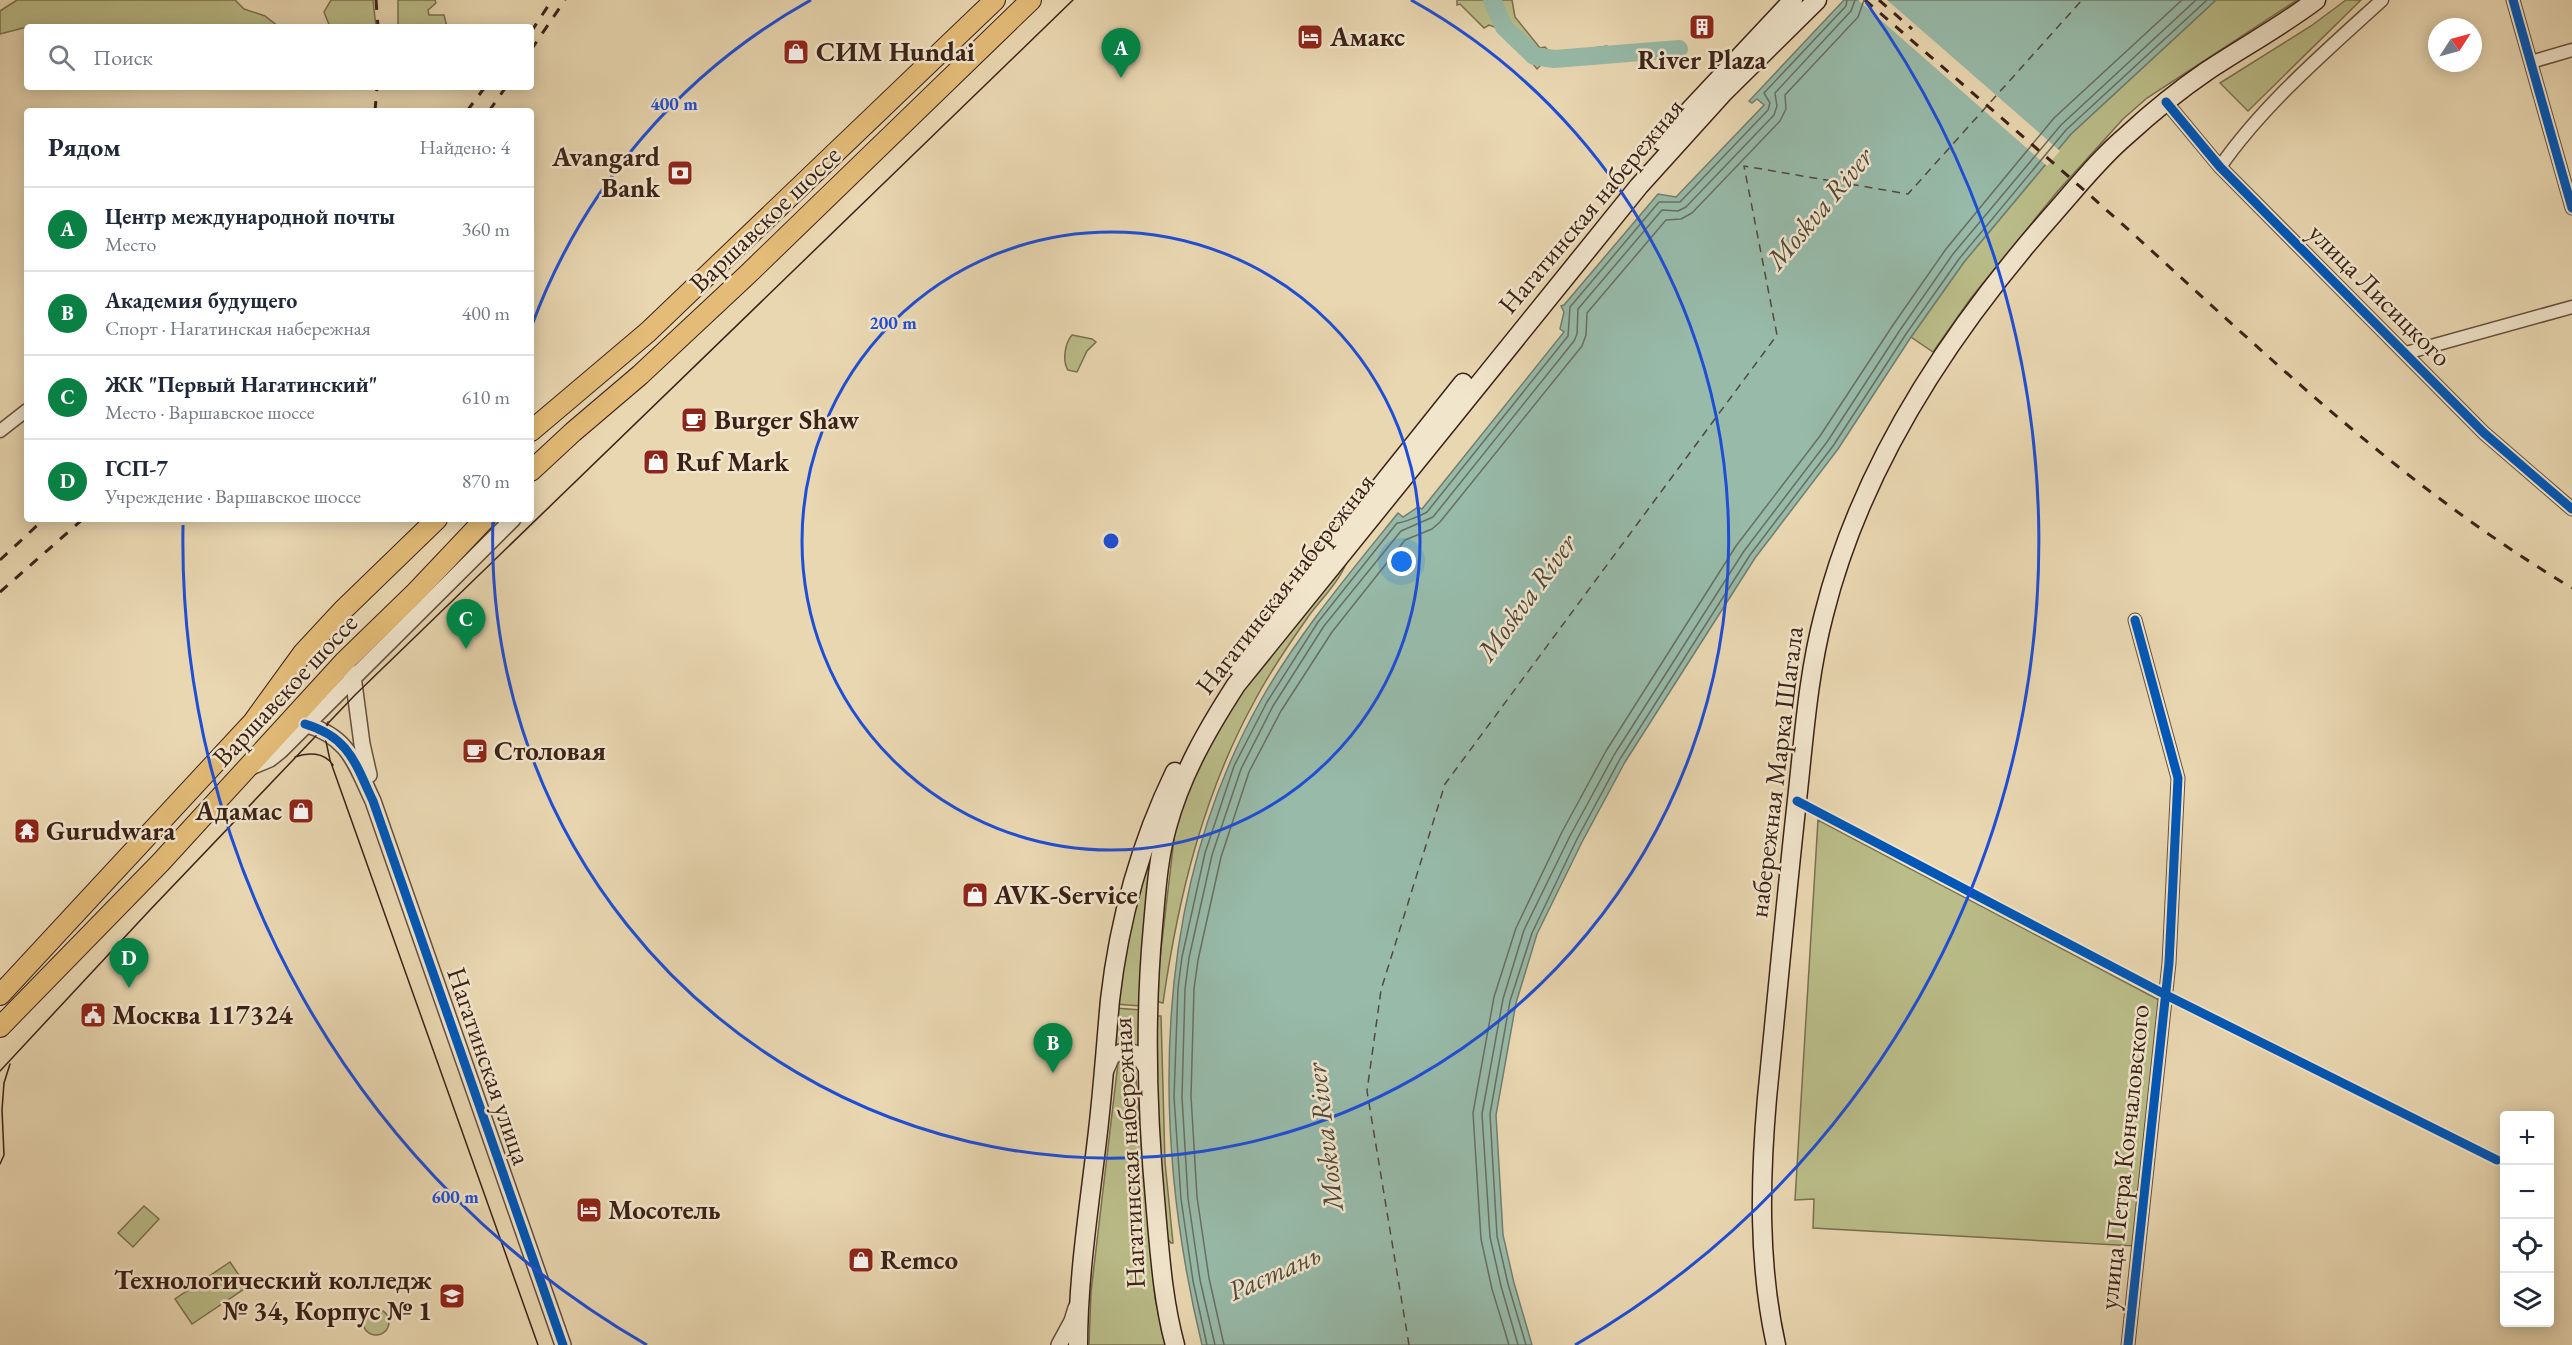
<!DOCTYPE html>
<html lang="ru">
<meta charset="utf-8">
<style>
:root{--surface:#fff;--page:#f2f2f3;--text:#1f2937;--muted:#747a83;--line:#e0e1e3;--accent:#0b8043}
body{margin:0;font-family:"EB Garamond",serif;background:var(--page);color:var(--text)}
.controls{position:absolute;right:18px;bottom:18px;display:grid;overflow:hidden;border-radius:6px;box-shadow:0 3px 15px #0003}
.controls button{width:54px;height:54px;display:grid;place-items:center;padding:0;border:0;border-bottom:2px solid var(--line);background:var(--surface);color:var(--text);font:30px sans-serif}
.compass{position:absolute;left:2428px;top:18px;width:54px;height:54px;border-radius:50%;background:var(--surface);box-shadow:0 3px 15px #0003;rotate:54deg}
.you{position:absolute;left:1402px;top:562px;width:21px;height:21px;margin:-15px;border:4px solid #fff;border-radius:50%;background:#1a73e8;box-shadow:0 0 0 9px #1a73e833}
.badge{display:grid;place-items:center;width:39px;height:39px;border-radius:50%;background:var(--accent);color:#fff;font-size:20px;font-weight:700}
.pin{position:absolute;translate:-50% -50px;filter:drop-shadow(0 2px 3px #0008)}
.pin::after{content:'';position:absolute;top:32px;width:21px;height:18px;background:inherit;clip-path:polygon(0 0,100% 0,50% 100%)}
.list{margin:0;padding:0;list-style:none}
h2{display:flex;justify-content:space-between;align-items:center;height:78px;margin:0;padding:0 24px;font-size:26px}
h2 small{font-size:20px;font-weight:400;color:var(--muted)}
.list li{display:grid;grid-template-columns:39px 1fr auto;gap:18px;align-items:center;box-sizing:border-box;height:84px;padding:0 24px;border-top:2px solid var(--line)}
.list b{display:block;font-size:22px;white-space:nowrap}
.list p{margin:0;font-size:20px;white-space:nowrap;color:var(--muted)}
.list em{font-size:20px;font-style:normal;color:var(--muted)}
.icon{flex:none;width:33px;height:33px;fill:none;stroke:currentColor;stroke-width:2;stroke-linecap:round;stroke-linejoin:round}
.map{position:relative;flex:none;width:2572px;height:1345px;overflow:hidden}
.search{position:absolute;background:var(--surface);box-shadow:0 3px 15px #0003;left:24px;top:24px;width:510px;height:66px;display:flex;align-items:center;gap:15px;box-sizing:border-box;padding:0 21px;border-radius:6px;color:var(--muted);font-size:22px}
.panel{position:absolute;background:var(--surface);box-shadow:0 3px 15px #0003;left:24px;top:108px;width:510px;height:414px;border-radius:6px}
.map>svg:first-child{display:block}
</style>
<div class="map">
<svg width="2572" height="1345" viewBox="0 0 2572 1345">
<rect width="100%" height="100%" fill="#e9d7b1"/>
<filter id="stains"><feTurbulence type="fractalNoise" baseFrequency=".00333" numOctaves="4"/><feColorMatrix values="0 0 0 0 .2 0 0 0 0 .09 0 0 0 0 .02 0 0 0 .5 -.17"/></filter>
<radialGradient id="worn" r=".72"><stop offset=".6" stop-color="#630" stop-opacity="0"/><stop offset="1" stop-color="#630" stop-opacity=".3"/></radialGradient>
<path fill="#babd89" stroke="#7a7050" stroke-width="1.5" d="M17,0H235L244,9L265,16L279,27L52,25L27,27L0,34V11Z
M331,0H373L376,27H330L324,12Z
M398,0H435L436,3L428,10L429,15H444L447,27H398Z
M1457,0H1512L1515,17L1540,48L1545,47L1552,54L1607,46L1611,51L1609,57L1542,64L1537,69L1506,31L1489,25L1484,28L1460,4L1457,5Z
M2216,0H2297L2147,98L2123,119L2057,192L1971,298L1933,352L1911,337L1964,262L2071,134Z
M2346,0H2361L2248,111L2220,83L2311,26Z
M1072,335L1092,339L1096,342L1087,351L1077,372L1068,370C1062,361 1065,343 1072,335Z
M1345,566C1337,585 1320,600 1308,617C1289,644 1269,673 1254,702C1203,795 1178,898 1163,1003L1155,1001L1176,822L1188,783L1222,719L1254,670L1332,574Z
M1818,820L2159,1000L2135,1246L1813,1228L1814,1199L1795,1200Z
M1156,827L1141,1006L1115,1004L1137,889Z
M1115,1008L1141,1010V1048L1127,1043L1111,1048Z
M1153,1016H1161L1165,1162L1173,1243H1171L1167,1238L1160,1166Z
M1125,1058L1131,1060L1135,1066L1155,1298L1165,1345H1089L1091,1292L1118,1063Z
M144,1206L159,1219L133,1247L118,1233Z
M230,1262L247,1287L192,1324L175,1299Z
M363 1322a13 13 0 1 1 26 0a13 13 0 1 1-26 0Z"/>
<path fill="#97baa9" stroke="#727d6f" stroke-width="1.5" d="M1844,0H2216L2071,134L1964,262L1911,337L1838,449L1755,558L1625,762L1582,842L1537,934L1516,1003L1496,1115L1503,1235L1514,1283L1532,1345H1202C1151,1133 1151,895 1261,700C1299,633 1349,574 1398,513L1403,517L1418,507L1422,509L1564,332L1560,329L1564,312L1561,306L1564,305L1658,194L1676,197L1764,105L1757,99L1752,103L1749,101Z"/>
<path fill="#e9d7b1" d="M1858,0H1887L2060,151L2047,166Z"/>
<g fill="none" stroke-linecap="round" stroke-linejoin="round">
<path stroke="#696e60" stroke-width="1.5" d="M1207,1345L1193,1281L1181,1199L1174,1097L1178,988L1182,957L1205,853L1234,766L1267,702L1318,622L1397,523C1403,523 1422,515 1427,512L1568,336L1570,307L1659,202H1680L1768,110L1770,103L1764,93L1846,6L1847,0
M1215,1345L1200,1280L1188,1198L1182,1097L1185,989L1189,958L1212,855L1241,769L1273,706L1324,626L1401,531L1433,517L1574,341L1577,334L1578,309L1662,210L1678,211L1686,207L1774,115L1777,106L1775,93L1851,11L1855,0
M1224,1345L1209,1278L1197,1197L1191,1096L1194,989L1198,960L1221,857L1249,772L1281,711L1332,632L1405,540L1432,529L1440,522L1582,346L1586,335L1587,313L1666,220L1681,219L1692,213L1780,121L1786,109L1785,95L1858,17L1864,0
M1509,1345L1492,1289L1481,1239L1473,1113L1494,997L1516,928L1562,832L1606,751L1736,546L1820,436L1893,325L1946,249L2054,118L2182,0
M1518,1345L1501,1286L1490,1237L1482,1114L1503,999L1524,930L1570,836L1614,755L1744,551L1827,442L1900,330L1953,254L2061,125L2196,0
M1526,1345L1508,1284L1497,1236L1490,1114L1510,1001L1532,933L1577,839L1620,759L1750,555L1833,446L1906,334L1959,259L2066,130L2207,0"/>
<path stroke="#97baa9" stroke-width="18" d="M1492,0L1504,27L1534,56L1554,59L1679,49"/>
<path stroke="#52483c" stroke-width="1.5" stroke-dasharray="8 6" stroke-linecap="butt" d="M1409,1345L1367,1091L1381,990L1445,784L1777,335L1744,166L1908,194L2082,0"/>
<g stroke="#664f3e" stroke-width="15">
<path id="minor" d="M2513,0L2572,208
M2531,62L2572,50
M2166,102L2220,167L2484,433L2572,509
M2220,167C2263,105 2326,51 2382,0
M2406,353L2572,307
M0,431L27,410
M2128,1345L2169,963L2178,778L2135,620"/>
</g>
<g stroke="#664f3e" stroke-width="18">
<path id="tertiary" d="M350,672L353,676L362,744L369,775
M305,724C349,737 355,763 373,801L563,1345
M251,767L270,759L280,751L513,519
M1106,1070L1112,1056L1125,1050L1138,1054L1146,1068
M1059,1345L1072,1321L1076,1308"/>
</g>
<g stroke="#3b2218" stroke-width="21">
<path id="secondary" d="M1661,141L1793,0
M1237,666L1463,383
M1078,1345C1078,1274 1090,1202 1098,1131C1103,1088 1106,1044 1110,1000C1119,921 1140,844 1175,772
M1175,1345C1163,1301 1160,1256 1156,1211C1147,1115 1144,1021 1153,926C1156,893 1158,859 1167,827C1181,775 1207,730 1236,685L1639,186L1724,92L1817,0
M1776,1345C1758,1264 1760,1179 1767,1098C1777,998 1786,899 1797,800C1804,737 1808,675 1824,614C1862,462 1953,327 2055,212C2078,186 2100,158 2126,136C2151,113 2179,90 2207,71C2243,47 2282,26 2316,0"/>
</g>
<g stroke="#3b2218" stroke-width="22">
<path id="primary" d="M531,431L648,332L995,0
M531,471L573,432L640,375L747,275L1031,0
M0,995L253,722L303,653L342,611L437,519
M0,1027L161,862L344,662L414,594L485,519"/>
</g>
<use href="#minor" stroke="#f1e5cc" stroke-width="12"/>
<use href="#tertiary" stroke="#f1e5cc" stroke-width="15"/>
<use href="#secondary" stroke="#f1e5cc" stroke-width="18"/>
<use href="#primary" stroke="#e4bc78" stroke-width="20"/>
<path stroke="#3b2218" stroke-width="1.5" d="M328,722L325,737L330,760L538,1345
M295,757C308,752 324,752 333,765
M0,1071L149,911L355,695L1073,0
M0,1164L4,1155L2,1110L4,1083L10,1064"/>
<path stroke="#3b2218" stroke-width="3" stroke-dasharray="10 10" stroke-linecap="butt" d="M376,0L378,27
M1865,0C1954,77 2043,153 2130,231C2273,361 2405,488 2572,588
M1879,0L1912,29
M531,32L552,0
M531,50L565,0
M375,111L377,87
M467,111L485,87
M489,111L506,87
M0,560L44,519
M0,592L83,519"/>
<g stroke="#f1e5cc" stroke-width="13">
<path id="cycleway" d="M2513,0L2572,208
M2166,102L2220,167L2484,433L2572,509
M305,724C349,737 355,763 373,801L563,1345
M1797,801L2166,995L2497,1160
M2128,1345L2169,963L2178,778L2135,620"/>
</g>
<use href="#cycleway" stroke="#0057b8" stroke-width="9"/>
</g>
<g fill="none" stroke="#1d4ed8" stroke-width="3">
<circle cx="1111" cy="541" r="309"/>
<path d="M532 325A618 618 0 0 1 811 0M1411 0A618 618 0 1 1 493 519"/>
<path d="M647 1345A928 928 0 0 1 183 525M1866 2A928 928 0 0 1 1575 1345"/>
</g>
<defs>
<g id="building-square" transform="scale(1.35)"><rect x="-9" y="-9" width="18" height="18" rx="4" fill="#8f2418" stroke="#f1e5cc"/><path d="M-4-6H4V6H1V3H-1V6H-4ZM-2.5-4.3h1.7v1.8h-1.7ZM.8-4.3h1.7v1.8H.8ZM-2.5-1h1.7V.8h-1.7ZM.8-1h1.7V.8H.8Z" fill="#fff"/></g>
<g id="hotel-square" transform="scale(1.35)"><rect x="-9" y="-9" width="18" height="18" rx="4" fill="#8f2418" stroke="#f1e5cc"/><path d="M-6-4.5h1.5V1H6V5H4.5V3h-9V5H-6ZM-4 0a1.8 1.8 0 1 1 3.6 0ZM.5 0V-2.5h3Q6-2.5 6 0Z" fill="#fff"/></g>
<g id="shop-square" transform="scale(1.35)"><rect x="-9" y="-9" width="18" height="18" rx="4" fill="#8f2418" stroke="#f1e5cc"/><path d="M-5-2.5h2.3a2.7 3.5 0 0 1 5.4 0H5L5.5 6h-11ZM-1.5-2.5h3a1.5 2.3 0 0 0-3 0Z" fill="#fff"/></g>
<g id="bank-square" transform="scale(1.35)"><rect x="-9" y="-9" width="18" height="18" rx="4" fill="#8f2418" stroke="#f1e5cc"/><path d="M-6-4H6V4H-6ZM0-2.3a2.3 2.3 0 1 0 0 4.6a2.3 2.3 0 1 0 0-4.6Z" fill="#fff"/></g>
<g id="cafe-square" transform="scale(1.35)"><rect x="-9" y="-9" width="18" height="18" rx="4" fill="#8f2418" stroke="#f1e5cc"/><path d="M-5.5-4.5H6V0H3Q3 3.5 0 3.5H-2.5Q-5.5 3.5-5.5 0ZM3-3.2v2h1.7v-2ZM-6 4.5H4V6H-6Z" fill="#fff"/></g>
<g id="temple-square" transform="scale(1.35)"><rect x="-9" y="-9" width="18" height="18" rx="4" fill="#8f2418" stroke="#f1e5cc"/><path d="M0-6L5-2H3V0L6.5 2.5H4V6H1.5V3h-3V6H-4V2.5H-6.5L-3 0V-2H-5Z" fill="#fff"/></g>
<g id="civic-square" transform="scale(1.35)"><rect x="-9" y="-9" width="18" height="18" rx="4" fill="#8f2418" stroke="#f1e5cc"/><path d="M-.6-6.5H3V-4.5H.6V-3L4-1V1h2V6H-6V1h2V-1L-.6-3ZM-1.2 2.5V6h2.4V2.5Z" fill="#fff"/></g>
<g id="university-square" transform="scale(1.35)"><rect x="-9" y="-9" width="18" height="18" rx="4" fill="#8f2418" stroke="#f1e5cc"/><path d="M0-5L7-2L0 1L-7-2ZM-4 1L0 2.5L4 1V4Q0 6-4 4Z" fill="#fff"/></g>
</defs>
<g fill-rule="evenodd">
<use href="#building-square" x="1702" y="27"/>
<use href="#hotel-square" x="1310" y="37"/>
<use href="#shop-square" x="796" y="52"/>
<use href="#bank-square" x="680" y="173"/>
<use href="#cafe-square" x="694" y="420"/>
<use href="#shop-square" x="656" y="462"/>
<use href="#cafe-square" x="475" y="751"/>
<use href="#shop-square" x="301" y="811"/>
<use href="#temple-square" x="27" y="831"/>
<use href="#shop-square" x="975" y="895"/>
<use href="#civic-square" x="93" y="1015"/>
<use href="#hotel-square" x="589" y="1210"/>
<use href="#shop-square" x="861" y="1260"/>
<use href="#university-square" x="452" y="1296"/>
</g>
<g text-anchor="middle" stroke-width="5" stroke-linejoin="round" paint-order="stroke">
<g font-size="27" font-weight="bold" fill="#3b2218" stroke="#f1e5cc" text-anchor="start">
<text x="1330" y="46">Амакс</text>
<text x="816" y="61">СИМ Hundai</text>
<text x="1702" y="69" text-anchor="middle">River Plaza</text>
<text x="660" y="166" text-anchor="end">Avangard<tspan x="660" dy="31">Bank</tspan></text>
<text x="714" y="429">Burger Shaw</text>
<text x="676" y="471">Ruf Mark</text>
<text x="494" y="760">Столовая</text>
<text x="282" y="820" text-anchor="end">Адамас</text>
<text x="46" y="840">Gurudwara</text>
<text x="994" y="904">AVK-Service</text>
<text x="112" y="1024">Москва 117324</text>
<text x="608" y="1219">Мосотель</text>
<text x="880" y="1269">Remco</text>
<text x="432" y="1289" text-anchor="end">Технологический колледж<tspan x="432" dy="31">№ 34, Корпус № 1</tspan></text>
</g>
<g font-size="27" fill="#3b2218" stroke="#f1e5cc">
<text transform="translate(1591 206) rotate(-50)" y="9">Нагатинская набережная</text>
<text transform="translate(765 219) rotate(-44)" y="9">Варшавское шоссе</text>
<text transform="translate(2380 295) rotate(45)" y="9">улица Лисицкого</text>
<text transform="translate(1285 584) rotate(-52)" y="9">Нагатинская набережная</text>
<text transform="translate(285 690) rotate(-47)" y="9">Варшавское шоссе</text>
<text transform="translate(1776 772) rotate(-83)" y="9">набережная Марка Шагала</text>
<text transform="translate(489 1066) rotate(71)" y="9">Нагатинская улица</text>
<text transform="translate(1129 1153) rotate(-93)" y="9">Нагатинская набережная</text>
<text transform="translate(2124 1157) rotate(-84)" y="9">улица Петра Кончаловского</text>
</g>
<g font-size="28" font-style="italic" fill="#52483c" stroke="#f1e5cc">
<text transform="translate(1819 208) rotate(-50)" y="10">Moskva River</text>
<text transform="translate(1526 597) rotate(-54)" y="10">Moskva River</text>
<text transform="translate(1324 1137) rotate(-97)" y="10">Moskva River</text>
<text transform="translate(1274 1272) rotate(-24)" y="10">Растань</text>
</g>
</g>
<circle cx="1111" cy="541" r="9" fill="#1d4ed8" stroke="#f1e5cc" stroke-width="3"/>
<g font-size="18" text-anchor="middle" font-weight="bold" fill="#1d4ed8" stroke="#f1e5cc" stroke-width="5" stroke-linejoin="round" paint-order="stroke">
<text x="674" y="110">400 m</text>
<text x="893" y="329">200 m</text>
<text x="455" y="1203">600 m</text>
</g>
<rect width="100%" height="100%" filter="url(#stains)"/>
<rect width="100%" height="100%" fill="url(#worn)"/>
</svg>
<div class="controls">
<button>+</button>
<button>−</button>
<button><svg class="icon" aria-label="locate" viewBox="0 0 24 24"><circle cx="12" cy="12" r="6"/><path d="M12 2v4M12 18v4M2 12h4M18 12h4"/></svg></button>
<button><svg class="icon" aria-label="layers" viewBox="0 0 24 24"><path d="M12 4l9 5-9 5-9-5zM3 14l9 5 9-5"/></svg></button>
</div>
<svg class="compass" viewBox="-18 -18 36 36"><path d="M0-13l5 13h-10z" fill="#e53935"/><path d="M0 13l5-13h-10z" fill="#747a83"/></svg>
<div class="you"></div>
<div class="pin badge" style="left:1121px;top:78px">A</div>
<div class="pin badge" style="left:1053px;top:1073px">B</div>
<div class="pin badge" style="left:466px;top:649px">C</div>
<div class="pin badge" style="left:129px;top:988px">D</div>
<div class="search"><svg class="icon" aria-label="search" viewBox="0 0 24 24"><circle cx="10" cy="10" r="6"/><path d="M15 15l6 6"/></svg>Поиск</div>
<section class="panel">
<h2>Рядом<small>Найдено: 4</small></h2>
<ul class="list">
<li><span class="badge">A</span><div><b>Центр международной почты</b><p>Место</p></div><em>360 m</em></li>
<li><span class="badge">B</span><div><b>Академия будущего</b><p>Спорт · Нагатинская набережная</p></div><em>400 m</em></li>
<li><span class="badge">C</span><div><b>ЖК &quot;Первый Нагатинский&quot;</b><p>Место · Варшавское шоссе</p></div><em>610 m</em></li>
<li><span class="badge">D</span><div><b>ГСП-7</b><p>Учреждение · Варшавское шоссе</p></div><em>870 m</em></li>
</ul>
</section>
</div>
